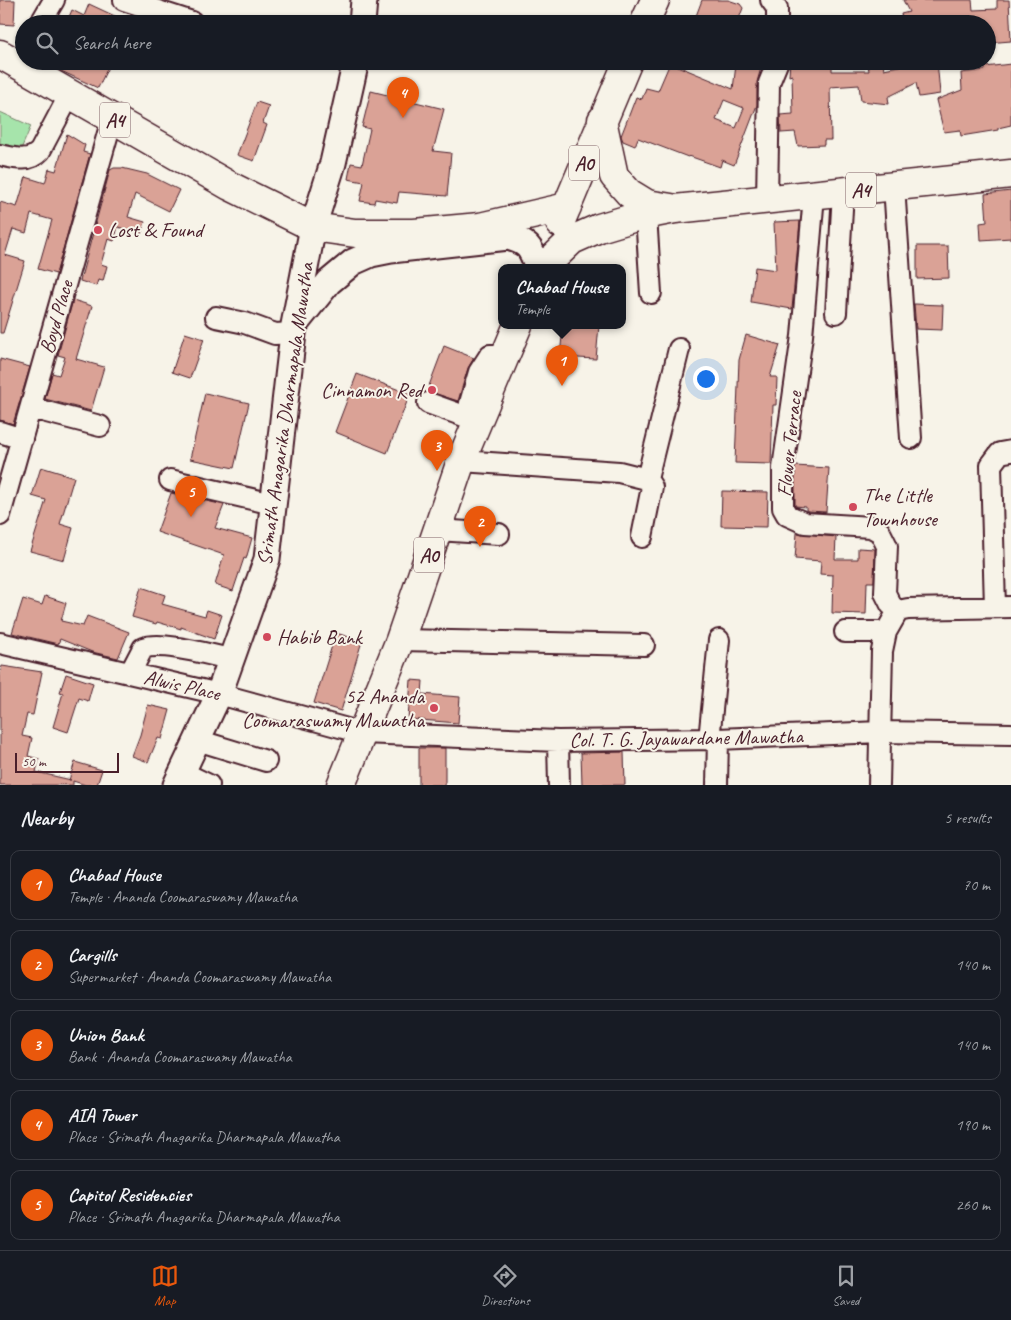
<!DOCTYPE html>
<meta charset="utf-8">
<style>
:root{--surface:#171b24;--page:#20242c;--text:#f1f3f6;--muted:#9ea1a6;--line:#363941;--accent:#ea580c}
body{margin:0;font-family:Caveat,sans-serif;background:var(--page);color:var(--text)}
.scale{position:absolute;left:15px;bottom:12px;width:104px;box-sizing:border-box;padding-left:5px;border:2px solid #4a1f2b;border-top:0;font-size:14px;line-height:18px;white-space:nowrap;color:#4a1f2b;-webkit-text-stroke:4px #f7f3e8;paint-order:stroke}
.you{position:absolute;left:705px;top:378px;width:18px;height:18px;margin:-12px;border:4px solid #fff;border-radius:50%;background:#1a73e8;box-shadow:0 0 0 8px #1a73e833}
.badge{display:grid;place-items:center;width:32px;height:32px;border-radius:50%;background:var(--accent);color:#fff;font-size:16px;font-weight:700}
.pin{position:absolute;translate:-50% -41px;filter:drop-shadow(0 1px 2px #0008)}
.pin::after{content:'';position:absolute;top:26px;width:18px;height:15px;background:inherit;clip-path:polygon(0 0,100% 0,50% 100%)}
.popup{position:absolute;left:498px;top:264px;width:128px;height:65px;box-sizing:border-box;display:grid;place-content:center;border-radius:10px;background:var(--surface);filter:drop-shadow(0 1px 4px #0005);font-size:16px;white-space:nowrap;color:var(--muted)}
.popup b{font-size:19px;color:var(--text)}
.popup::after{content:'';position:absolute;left:50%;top:100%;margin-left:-10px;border:10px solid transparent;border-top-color:var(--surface)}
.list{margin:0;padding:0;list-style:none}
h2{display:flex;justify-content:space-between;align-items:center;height:65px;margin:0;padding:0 20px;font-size:21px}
h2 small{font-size:16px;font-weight:400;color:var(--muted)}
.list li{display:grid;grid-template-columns:32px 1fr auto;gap:15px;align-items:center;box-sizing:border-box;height:70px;margin:0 10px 10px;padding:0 10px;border:1px solid var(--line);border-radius:10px}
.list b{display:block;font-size:19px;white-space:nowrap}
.list p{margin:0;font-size:16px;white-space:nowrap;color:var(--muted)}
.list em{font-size:16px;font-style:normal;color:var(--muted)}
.icon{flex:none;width:28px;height:28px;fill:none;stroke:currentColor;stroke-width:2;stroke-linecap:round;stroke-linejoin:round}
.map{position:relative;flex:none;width:1011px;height:785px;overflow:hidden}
.search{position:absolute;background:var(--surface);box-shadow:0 1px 4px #0004;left:15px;right:15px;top:15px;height:55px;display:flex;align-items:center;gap:12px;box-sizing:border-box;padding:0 18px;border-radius:28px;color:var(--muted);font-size:19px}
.sheet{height:465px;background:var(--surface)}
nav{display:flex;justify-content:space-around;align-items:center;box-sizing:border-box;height:70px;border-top:1px solid var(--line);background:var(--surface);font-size:14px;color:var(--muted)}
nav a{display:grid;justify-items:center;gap:2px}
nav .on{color:var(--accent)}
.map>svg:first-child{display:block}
</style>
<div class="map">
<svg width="1011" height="785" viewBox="0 0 1011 785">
<rect width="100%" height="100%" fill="#f7f3e8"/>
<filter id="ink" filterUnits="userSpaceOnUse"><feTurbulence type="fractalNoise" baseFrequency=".02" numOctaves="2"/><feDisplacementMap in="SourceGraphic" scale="10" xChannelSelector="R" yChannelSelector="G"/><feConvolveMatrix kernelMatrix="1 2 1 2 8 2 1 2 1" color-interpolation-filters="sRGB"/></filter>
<g filter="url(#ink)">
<path fill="#a6e4ab" stroke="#78826b" d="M0,112L31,126L19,154L0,145Z"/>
<path fill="#daa296" stroke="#4a1f2b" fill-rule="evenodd" d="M0,0H15L14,25L0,24Z
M702,0H728L740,4L743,8L737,24H693Z
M903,0H972L973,10L997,9V0H1009L1011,41L987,43V24H981V20L949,24H904L901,14L909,12Z
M89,4L132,24H66L72,10L84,16Z
M63,61H111L98,88L59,70Z
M740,61H758L757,67L761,68L757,82V105L734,165L722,160L720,167L689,156L688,157L638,138L635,146L623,141L621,136L636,97L642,99L646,88L658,91L670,63L733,89L736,65L739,66ZM724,100L744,108L736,128L716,120Z
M790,61H832V71H869L868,64L883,63L884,69L913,63V61H937L940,94L919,97L916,83L888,97L889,104L861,101L859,85L830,87L831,140H824V145L798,146L795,132L781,133L780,115L793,114L792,75L789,76Z
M1011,64V125L998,128V130L961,136L960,130L944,132L936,100L962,90L961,73L985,70V67Z
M371,91L444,109L433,151L451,153L447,196L399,192L397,203L375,199L374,203L360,201L364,182L348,179L351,163L362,165L370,129L362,127Z
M257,102L269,106L263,123L267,125L254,161L237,155Z
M67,134L85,145L83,152L90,154L56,274L38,269L52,220L31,214L26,233L13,229L5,255L25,261L3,333H0V202L17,207L26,177L45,183L49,169L56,171Z
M114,168H122L147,174L179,190L169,211L135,194L128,217L145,222L141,234L118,227L114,241L108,239L101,264L107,266L103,281L98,280L96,286L80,281L110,170Z
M1011,191V238L981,240L980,223L987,222L985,194Z
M800,221L792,309L751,302L755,267L776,270L774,222Z
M917,246H948L949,278L917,279Z
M73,300L92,306L76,359L104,367L91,411L45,399L52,373L59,375L65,357L58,355Z
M914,304L943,305L942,330L916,329Z
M563,325H599L596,359L560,357Z
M185,333L204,339L190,378L172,372Z
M746,335L780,345L770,377H777L776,405H773L771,464L735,463L739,360Z
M444,346L474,358L468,368L458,401L427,391Z
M0,359L30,367L13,424L0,420Z
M357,374L410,394L387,453L335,432Z
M205,393L249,403L234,468L190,459Z
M795,466L829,468L826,512L808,511L806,510V507L795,506Z
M41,467L74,477L60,524L73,528L64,560L30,551L46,500L32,496Z
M722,491L768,492L767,527L721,526Z
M171,493L224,505L215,528L252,538L246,559L244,558L233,591L215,585L224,555L157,532Z
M797,533L836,537L835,559H858V548L875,549L874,582H867L866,614L832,613L833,575L820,574L821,561L795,559Z
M141,587L165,595L162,604L205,616L207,610L222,615L214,639L181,627V629L157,622L156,624L132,617Z
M45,596L66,603L61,621L83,626L87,616L129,632L118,658L92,652L60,639L58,644L12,633L23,599L42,605Z
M336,633L362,641L341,711L314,703Z
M2,666L42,672L33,715L27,714L22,736L32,738L28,756L39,759L36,772L71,780H69L75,762L102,770L97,785H86L73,781V785H0V673Z
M66,674L93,683L88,701L79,698L68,732L53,727L63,693L60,692Z
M411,680L423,681L422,694L460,697L458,723L408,719Z
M148,705L170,710L162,739L158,738L148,762L132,756L140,735Z
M419,748H445V785H419Z
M624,752L625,785H582L581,753Z"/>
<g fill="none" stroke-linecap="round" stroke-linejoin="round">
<g stroke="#4a1f2b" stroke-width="24">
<path id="minor" d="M124,0L192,22
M771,0L777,8V24
M40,24L54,0
M0,155C14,158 29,163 40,151L70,94
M894,186L911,438
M814,195L802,336L783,468V508L787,515L805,523L871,527L880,532L887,546L885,593L891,605L898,611
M767,200L769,83L778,61
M646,215L651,293
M836,313L843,192
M216,317L245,323L275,334L293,333
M428,403L478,421
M31,408L100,426
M481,412L474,409L470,403L479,372L490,355H506
M0,432L22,439
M461,461L619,472L647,479L652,487L642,537
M647,479L679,349
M170,480L273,504
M0,515L112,119
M437,530L499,534
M995,607L991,465L1000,453L1011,451
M898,611L908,609L1011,607
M845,632H886
M400,640L644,645
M0,643L219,694L362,733L558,741L718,739L880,732L1011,734
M130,673L143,648C163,641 210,655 231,659
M197,740L266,761
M709,740L719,640
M558,741L559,785
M182,772L209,785
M717,785L718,739
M879,785L882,651L886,632L898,611"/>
</g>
<g stroke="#4a1f2b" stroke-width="29">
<path id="major" d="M362,24L364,0
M296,323L329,282L353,262L371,254L391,250L508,237C529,243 530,247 538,267
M176,785L219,694L267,559L294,325L313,227L333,163L356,61"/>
</g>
<g stroke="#4a1f2b" stroke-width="31">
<path id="highway" d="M644,24L655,0
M0,54L230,186L313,227L355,233H414L480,227L567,207
M602,120L614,176L629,193L647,204L671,208
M560,223L628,61
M544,267L572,240L599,228L639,216L675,209L1011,174
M341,785L400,640L461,461L518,325"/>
</g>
<use href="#minor" stroke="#f7f3e8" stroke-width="20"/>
<use href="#major" stroke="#f7f3e8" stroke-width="25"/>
<use href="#highway" stroke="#f7f3e8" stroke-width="28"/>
</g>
</g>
<g fill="#d1495b" stroke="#f7f3e8" stroke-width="2">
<circle cx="98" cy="230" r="5"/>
<circle cx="432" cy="390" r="5"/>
<circle cx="853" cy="507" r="5"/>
<circle cx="267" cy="637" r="5"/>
<circle cx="434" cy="708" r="5"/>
</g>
<g text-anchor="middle" stroke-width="4" stroke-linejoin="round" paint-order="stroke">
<g fill="#f7f3e8" stroke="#7e5f64" stroke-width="1">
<rect x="100" y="102.5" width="30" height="35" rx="4"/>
<rect x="569" y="145.5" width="30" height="35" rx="4"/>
<rect x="846" y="172.5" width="30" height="35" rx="4"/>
<rect x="414" y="537.5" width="30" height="35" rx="4"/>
</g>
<g font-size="20" font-weight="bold" fill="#4a1f2b">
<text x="115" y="127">A4</text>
<text x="584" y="170">A0</text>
<text x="861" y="197">A4</text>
<text x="429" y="562">A0</text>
</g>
<g font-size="21" fill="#4a1f2b" stroke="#f7f3e8" text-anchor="start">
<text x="108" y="237">Lost &amp; Found</text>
<text x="422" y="397" text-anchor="end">Cinnamon Red</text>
<text x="863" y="502">The Little<tspan x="863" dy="24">Townhouse</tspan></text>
<text x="277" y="644">Habib Bank</text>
<text x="424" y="703" text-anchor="end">52 Ananda<tspan x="424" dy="24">Coomaraswamy Mawatha</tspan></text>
</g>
<g font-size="21" fill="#4a1f2b" stroke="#f7f3e8">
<text transform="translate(56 317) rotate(-74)" y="7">Boyd Place</text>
<text transform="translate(285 414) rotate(-82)" y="7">Srimath Anagarika Dharmapala Mawatha</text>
<text transform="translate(789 444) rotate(-84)" y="7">Flower Terrace</text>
<text transform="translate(182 685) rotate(13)" y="7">Alwis Place</text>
<text transform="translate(686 738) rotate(-1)" y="7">Col. T. G. Jayawardane Mawatha</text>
</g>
</g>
</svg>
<div class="scale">50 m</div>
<div class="you"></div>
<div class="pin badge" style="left:562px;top:386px">1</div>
<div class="popup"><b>Chabad House</b>Temple</div>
<div class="pin badge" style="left:480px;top:547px">2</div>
<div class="pin badge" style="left:437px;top:471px">3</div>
<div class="pin badge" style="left:403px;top:118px">4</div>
<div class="pin badge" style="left:191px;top:517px">5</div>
<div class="search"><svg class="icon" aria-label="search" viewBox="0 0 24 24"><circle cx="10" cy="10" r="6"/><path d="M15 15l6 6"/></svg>Search here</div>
</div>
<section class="sheet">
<h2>Nearby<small>5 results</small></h2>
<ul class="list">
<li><span class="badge">1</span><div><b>Chabad House</b><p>Temple · Ananda Coomaraswamy Mawatha</p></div><em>70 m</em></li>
<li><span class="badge">2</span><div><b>Cargills</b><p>Supermarket · Ananda Coomaraswamy Mawatha</p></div><em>140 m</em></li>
<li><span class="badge">3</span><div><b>Union Bank</b><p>Bank · Ananda Coomaraswamy Mawatha</p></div><em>140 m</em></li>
<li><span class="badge">4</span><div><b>AIA Tower</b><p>Place · Srimath Anagarika Dharmapala Mawatha</p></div><em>190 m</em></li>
<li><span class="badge">5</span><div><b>Capitol Residencies</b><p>Place · Srimath Anagarika Dharmapala Mawatha</p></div><em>260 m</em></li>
</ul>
</section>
<nav>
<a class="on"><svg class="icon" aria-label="map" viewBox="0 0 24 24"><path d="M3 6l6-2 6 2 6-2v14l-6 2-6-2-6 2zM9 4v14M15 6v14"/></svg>Map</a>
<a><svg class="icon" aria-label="directions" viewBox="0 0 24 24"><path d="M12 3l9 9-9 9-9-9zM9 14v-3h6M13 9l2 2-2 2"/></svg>Directions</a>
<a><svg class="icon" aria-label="saved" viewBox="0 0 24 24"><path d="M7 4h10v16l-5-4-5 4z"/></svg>Saved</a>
</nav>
